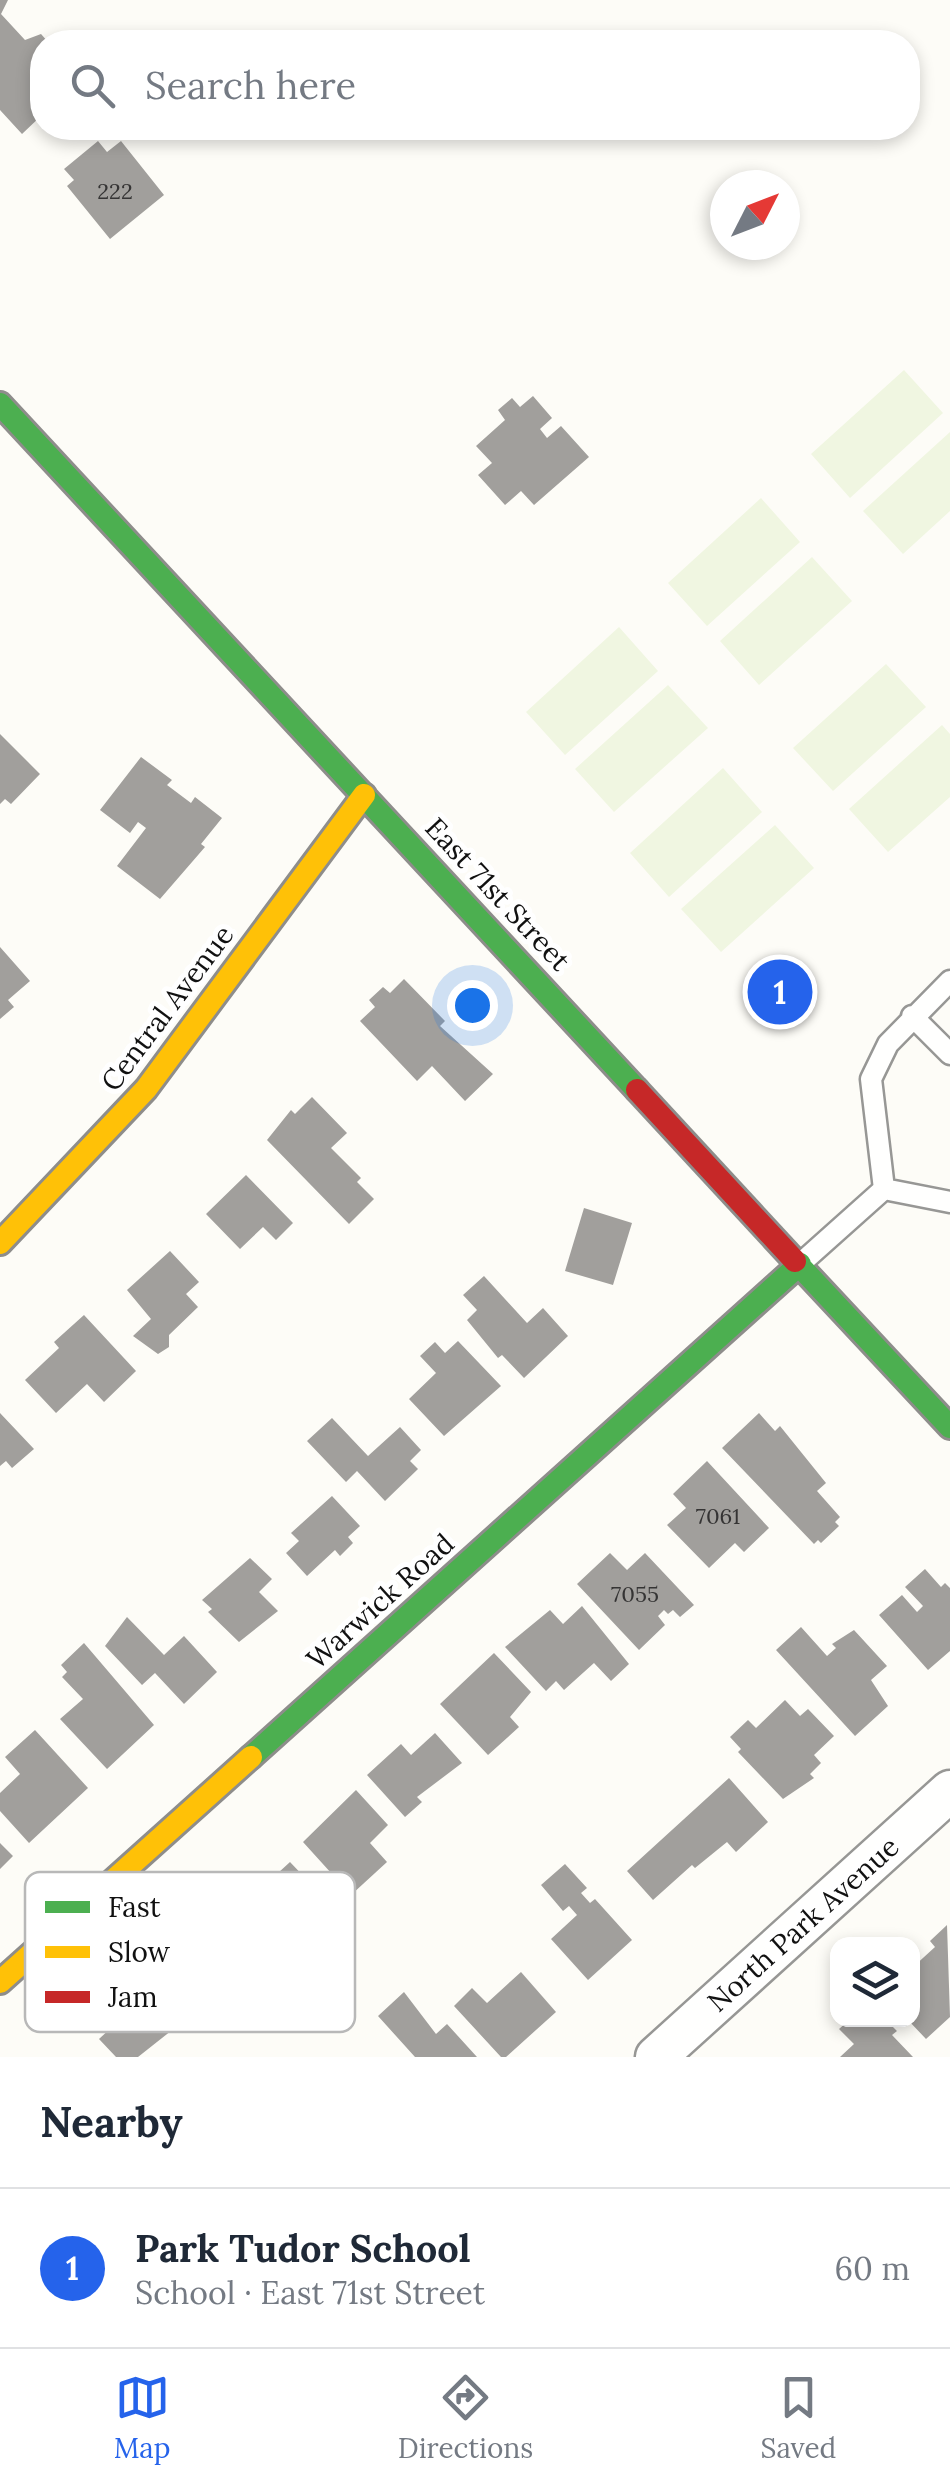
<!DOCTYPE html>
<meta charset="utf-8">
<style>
:root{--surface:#fff;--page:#f6f6f7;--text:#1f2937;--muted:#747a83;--line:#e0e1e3;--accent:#2563eb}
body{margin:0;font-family:Lora,serif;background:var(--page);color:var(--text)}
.controls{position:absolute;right:30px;bottom:30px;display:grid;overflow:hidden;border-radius:20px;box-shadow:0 5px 15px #0003}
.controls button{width:90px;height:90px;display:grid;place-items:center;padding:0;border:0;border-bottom:2px solid var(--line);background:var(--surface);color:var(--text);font:50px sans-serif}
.compass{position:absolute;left:710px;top:170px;width:90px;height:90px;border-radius:50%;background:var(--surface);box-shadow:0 5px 15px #0003;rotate:48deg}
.you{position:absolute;left:472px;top:1005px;width:35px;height:35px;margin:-25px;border:8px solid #fff;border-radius:50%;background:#1a73e8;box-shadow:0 0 0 15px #1a73e833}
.badge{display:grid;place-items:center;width:65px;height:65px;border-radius:50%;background:var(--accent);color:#fff;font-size:32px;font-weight:700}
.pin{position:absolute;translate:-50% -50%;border:5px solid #fff;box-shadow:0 2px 10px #0006}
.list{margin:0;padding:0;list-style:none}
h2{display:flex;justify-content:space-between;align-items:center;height:130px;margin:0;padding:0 40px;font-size:42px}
h2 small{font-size:32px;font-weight:400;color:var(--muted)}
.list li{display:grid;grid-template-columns:65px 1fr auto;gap:30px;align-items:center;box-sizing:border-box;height:160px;padding:0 40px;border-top:2px solid var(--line)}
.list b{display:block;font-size:38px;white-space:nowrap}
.list p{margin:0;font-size:32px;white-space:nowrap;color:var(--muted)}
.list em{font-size:32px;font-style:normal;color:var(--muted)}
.icon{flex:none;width:55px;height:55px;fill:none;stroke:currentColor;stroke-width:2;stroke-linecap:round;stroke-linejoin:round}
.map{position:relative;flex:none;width:950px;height:2057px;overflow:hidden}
.search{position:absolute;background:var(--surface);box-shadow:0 5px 15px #0003;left:30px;right:30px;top:30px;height:110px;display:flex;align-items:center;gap:25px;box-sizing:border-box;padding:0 35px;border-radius:40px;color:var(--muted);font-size:38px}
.sheet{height:290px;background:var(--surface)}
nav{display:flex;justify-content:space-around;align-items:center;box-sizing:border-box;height:140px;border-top:2px solid var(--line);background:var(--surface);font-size:28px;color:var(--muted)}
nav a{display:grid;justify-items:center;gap:5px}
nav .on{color:var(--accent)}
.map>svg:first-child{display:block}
</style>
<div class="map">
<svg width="950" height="2057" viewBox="0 0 950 2057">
<rect width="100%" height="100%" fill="#fdfcf7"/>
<path fill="#f0f6e1" d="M904,370L943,413L850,498L811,454Z
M950,432V511L903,554L863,511Z
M761,498L800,542L707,626L668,583Z
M812,557L852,601L759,685L720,641Z
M619,627L658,671L565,755L526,712Z
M886,664L926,707L833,791L793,748Z
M668,685L708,728L614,812L575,769Z
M942,725L950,734V797L888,852L849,809Z
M723,768L762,812L669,897L630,853Z
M775,825L814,868L721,952L681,909Z"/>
<path fill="#a19f9c" d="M0,0H8L1,14L25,40L41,34L48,42H42V115L22,134L0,110Z
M98,141L107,152L121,141L164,195L110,239L67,186L74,180L64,169Z
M533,396L552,418L540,429L547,438L561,426L589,457L534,505L521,491L505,505L478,475L492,463L476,446L505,420L498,410L512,398L520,407Z
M0,734L40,774L11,804L5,799L0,804Z
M141,757L172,780L167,785L191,803L195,797L222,818L201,844L205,847L160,899L117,866L146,828L138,822L130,833L100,810Z
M0,947L30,981L8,1000L14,1007L0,1019Z
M404,979L445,1021L440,1026L493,1074L465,1101L432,1066L417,1081L360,1021L375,1007L369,1000L383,987L390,993Z
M312,1097L347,1133L331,1148L361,1178L357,1182L374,1199L349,1224L267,1140L291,1110L295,1114Z
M246,1175L293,1223L276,1240L263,1227L240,1249L206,1214Z
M584,1208L632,1223L613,1285L565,1271Z
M170,1251L199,1282L186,1294L198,1307L169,1335V1347L158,1354L133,1336L151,1319L127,1290Z
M484,1276L527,1323L543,1308L568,1336L524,1378L502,1355L498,1358L467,1320L477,1310L463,1295Z
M84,1315L136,1371L104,1402L87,1384L56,1413L25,1380L59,1348L54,1342Z
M458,1341L501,1386L444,1436L409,1399L436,1373L420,1356L435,1342L445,1353Z
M0,1413L34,1449L12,1468L6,1461L0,1466Z
M759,1413L775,1431L780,1426L826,1483L817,1491L840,1517L835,1522L839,1526L821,1543L818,1540L814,1544L722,1448Z
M332,1418L368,1456L400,1427L421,1450L410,1461L418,1469L385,1501L357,1471L346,1482L307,1441Z
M707,1461L769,1528L744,1552L735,1543L709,1568L667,1525L686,1508L673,1494Z
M332,1496L360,1526L348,1537L353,1543L340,1556L335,1550L307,1576L286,1553L299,1541L291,1533Z
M610,1553L627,1570L645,1553L694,1605L680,1617L673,1610L668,1614L664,1610L658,1616L665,1625L639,1650L577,1584Z
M250,1558L272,1579L259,1592L278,1611L239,1642L208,1612L212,1609L202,1600Z
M925,1569L941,1587L945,1583L950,1588V1651L928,1670L879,1615L902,1595L917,1612L923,1606L905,1587Z
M582,1606L629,1664L611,1681L594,1663L564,1690L556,1681L546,1691L505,1647L550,1610L563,1624Z
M127,1617L164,1655L184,1636L217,1672L184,1704L155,1673L142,1685L105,1646Z
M801,1627L827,1656L836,1648L832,1644L854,1630L887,1666L871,1680L888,1706L855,1736L776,1650Z
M84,1643L154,1725L107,1769L60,1719L83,1699L62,1677L67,1672L61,1665Z
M494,1653L531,1692L510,1717L519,1727L488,1755L440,1704Z
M785,1700L800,1716L808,1709L834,1736L814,1755L821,1763L810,1774L814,1778L783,1799L738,1752L741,1749L730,1737L748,1720L756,1728Z
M35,1730L88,1788L29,1843L0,1811V1793L20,1774L5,1757Z
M435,1733L462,1763L417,1797L422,1802L405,1817L367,1775L401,1744L411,1755Z
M729,1778L768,1822L736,1852L727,1842L695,1868L692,1865L653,1900L627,1871Z
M356,1790L388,1825L370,1843L387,1862L351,1895L303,1842Z
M0,1843L13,1856L0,1869Z
M290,1862L329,1903L314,1917L328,1933L308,1952L294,1937L270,1959L231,1916Z
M565,1864L587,1888L581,1893L590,1903L595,1899L632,1940L588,1980L551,1939L577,1915L569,1906L563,1911L541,1885Z
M947,1925L950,2017L926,2039L908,2020H912V1968L935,1947L930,1941Z
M521,1972L556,2012L506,2057H501L454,2006L472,1988L487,2003Z
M404,1992L436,2034L447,2024L477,2057H415L378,2016Z
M160,2001L181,2023L138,2057H116L99,2039L139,2002L148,2012Z
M849,2020H886L897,2031L892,2035L913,2057H840L854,2044L839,2029Z"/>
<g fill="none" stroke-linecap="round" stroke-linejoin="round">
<g stroke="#979795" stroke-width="25">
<path id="lane" d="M950,981L888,1044L871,1079L884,1189L950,1202
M912,1016L950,1054
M800,1264L884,1189"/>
</g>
<g stroke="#979795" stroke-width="45">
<path id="street" d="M656,2057L950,1791"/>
</g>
<g stroke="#8e8d8b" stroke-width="28">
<path id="fast" d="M0,404L637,1090
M795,1261L950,1427
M251,1757L800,1264"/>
</g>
<g stroke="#8e8d8b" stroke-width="28">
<path id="slow" d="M0,1243L146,1089L364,795
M0,1982L251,1757"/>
</g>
<g stroke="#8e8d8b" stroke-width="28">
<path id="jam" d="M637,1090L795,1261"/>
</g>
<use href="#lane" stroke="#fffffe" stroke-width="20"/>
<use href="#street" stroke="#fffffe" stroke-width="40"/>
<use href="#fast" stroke="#4caf50" stroke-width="22"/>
<use href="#slow" stroke="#ffc107" stroke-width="22"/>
<use href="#jam" stroke="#c62828" stroke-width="22"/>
</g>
<g text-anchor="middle" stroke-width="10" stroke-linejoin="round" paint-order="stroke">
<g font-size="22" fill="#353434">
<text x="115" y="199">222</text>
<text x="718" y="1524">7061</text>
<text x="635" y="1602">7055</text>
</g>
<g font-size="28" fill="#111" stroke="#fff">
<text transform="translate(498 894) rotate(47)" y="10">East 71st Street</text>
<text transform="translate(167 1008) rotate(-53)" y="10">Central Avenue</text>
<text transform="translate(380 1601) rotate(-42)" y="10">Warwick Road</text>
<text transform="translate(803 1924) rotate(-42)" y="10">North Park Avenue</text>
</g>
</g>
<rect x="25" y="1872" width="330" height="160" rx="15" fill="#fff" stroke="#b8b8b8" stroke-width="2.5"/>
<rect x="45" y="1901" width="45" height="12" fill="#4caf50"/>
<rect x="45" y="1946" width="45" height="12" fill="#ffc107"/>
<rect x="45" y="1991" width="45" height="12" fill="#c62828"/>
<g font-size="28" fill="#111">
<text x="108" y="1917">Fast</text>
<text x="108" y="1962">Slow</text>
<text x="108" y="2007">Jam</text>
</g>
</svg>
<div class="controls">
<button><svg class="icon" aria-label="layers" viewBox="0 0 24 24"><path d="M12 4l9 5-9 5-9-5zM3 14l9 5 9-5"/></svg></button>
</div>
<svg class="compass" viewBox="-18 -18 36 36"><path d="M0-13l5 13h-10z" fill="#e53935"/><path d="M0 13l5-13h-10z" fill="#747a83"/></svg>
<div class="you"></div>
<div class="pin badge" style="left:780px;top:992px">1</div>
<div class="search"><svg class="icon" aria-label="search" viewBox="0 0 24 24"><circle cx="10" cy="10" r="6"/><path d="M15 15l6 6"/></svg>Search here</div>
</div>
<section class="sheet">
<h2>Nearby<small></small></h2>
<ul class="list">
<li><span class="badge">1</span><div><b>Park Tudor School</b><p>School · East 71st Street</p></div><em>60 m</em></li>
</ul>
</section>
<nav>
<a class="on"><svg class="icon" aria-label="map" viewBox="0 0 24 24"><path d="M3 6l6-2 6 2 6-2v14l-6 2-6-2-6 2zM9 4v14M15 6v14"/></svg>Map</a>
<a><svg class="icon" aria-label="directions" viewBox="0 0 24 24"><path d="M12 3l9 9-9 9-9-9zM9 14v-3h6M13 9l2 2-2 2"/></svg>Directions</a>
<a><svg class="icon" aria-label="saved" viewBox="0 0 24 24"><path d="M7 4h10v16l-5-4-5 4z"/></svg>Saved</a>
</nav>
